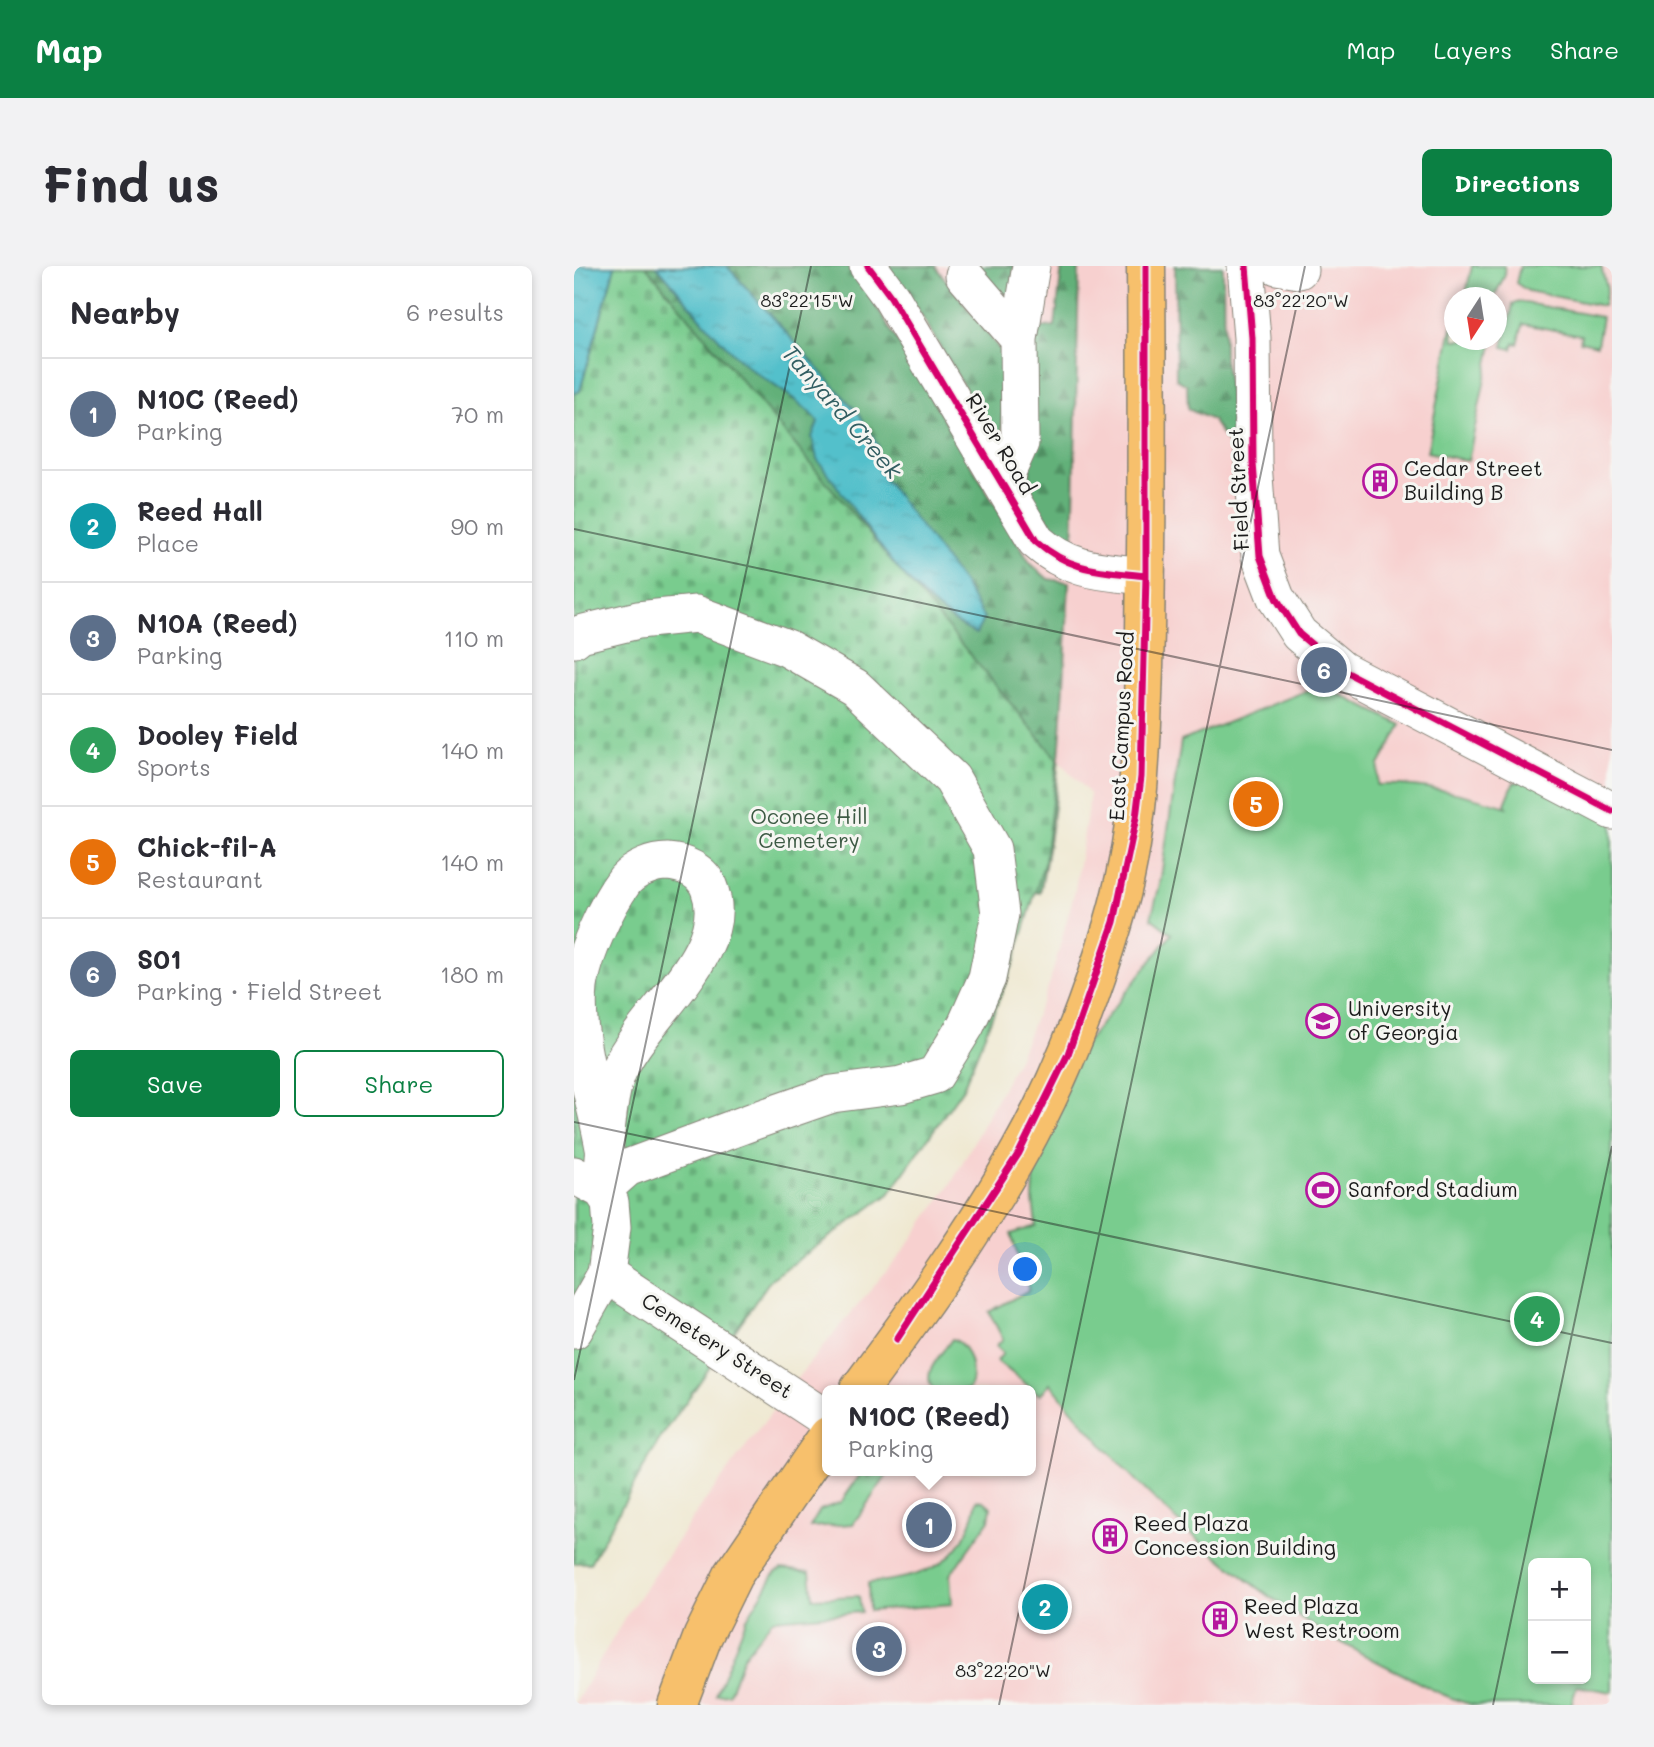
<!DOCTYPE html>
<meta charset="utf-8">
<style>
:root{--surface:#fff;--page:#f2f2f3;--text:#2b2b33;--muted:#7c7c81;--line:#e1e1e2;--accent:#0b8043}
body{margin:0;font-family:Mali,sans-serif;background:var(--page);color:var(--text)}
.controls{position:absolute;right:21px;bottom:21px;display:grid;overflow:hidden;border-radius:10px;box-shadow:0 4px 10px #0003}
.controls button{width:63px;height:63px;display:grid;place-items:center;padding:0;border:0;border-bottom:2px solid var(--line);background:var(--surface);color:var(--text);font:35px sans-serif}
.compass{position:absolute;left:870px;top:21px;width:63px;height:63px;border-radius:50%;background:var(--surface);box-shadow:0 4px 10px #0003;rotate:192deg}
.you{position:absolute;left:452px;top:1004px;width:24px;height:24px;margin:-18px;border:5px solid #fff;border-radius:50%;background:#1a73e8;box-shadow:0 0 0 10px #1a73e833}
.badge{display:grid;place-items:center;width:46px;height:46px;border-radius:50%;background:var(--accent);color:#fff;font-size:23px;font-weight:700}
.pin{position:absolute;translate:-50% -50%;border:4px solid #fff;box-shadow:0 2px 7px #0006}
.popup{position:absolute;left:248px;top:1119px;width:214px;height:91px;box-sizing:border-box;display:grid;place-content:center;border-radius:10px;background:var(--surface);filter:drop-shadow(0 2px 5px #0005);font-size:23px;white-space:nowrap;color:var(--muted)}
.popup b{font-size:26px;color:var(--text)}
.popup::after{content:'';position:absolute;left:50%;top:100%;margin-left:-14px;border:14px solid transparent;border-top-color:var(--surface)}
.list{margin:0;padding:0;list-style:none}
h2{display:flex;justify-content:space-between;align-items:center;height:91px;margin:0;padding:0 28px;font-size:30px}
h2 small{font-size:23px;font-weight:400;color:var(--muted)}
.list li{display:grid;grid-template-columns:46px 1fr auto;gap:21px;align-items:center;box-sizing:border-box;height:112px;padding:0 28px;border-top:2px solid var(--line)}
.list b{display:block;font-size:26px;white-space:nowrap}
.list p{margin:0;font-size:23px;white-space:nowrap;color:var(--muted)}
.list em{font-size:23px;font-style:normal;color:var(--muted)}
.actions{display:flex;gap:14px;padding:21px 28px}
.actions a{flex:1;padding:16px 0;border:2px solid var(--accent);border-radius:10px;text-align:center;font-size:24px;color:var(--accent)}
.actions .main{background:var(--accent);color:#fff}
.map{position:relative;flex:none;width:1038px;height:1439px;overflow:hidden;border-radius:10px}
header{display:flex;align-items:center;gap:42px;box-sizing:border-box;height:98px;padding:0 35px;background:var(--accent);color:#fff}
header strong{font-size:33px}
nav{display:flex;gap:38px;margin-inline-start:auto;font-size:24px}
.intro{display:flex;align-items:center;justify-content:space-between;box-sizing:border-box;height:168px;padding:0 42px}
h1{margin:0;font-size:49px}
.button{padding:18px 32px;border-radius:10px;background:var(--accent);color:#fff;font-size:24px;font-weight:700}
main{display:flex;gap:42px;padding:0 42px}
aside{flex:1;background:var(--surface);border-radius:10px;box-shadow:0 4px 10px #0003}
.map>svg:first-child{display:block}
</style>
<header>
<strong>Map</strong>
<nav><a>Map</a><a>Layers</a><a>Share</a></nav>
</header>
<div class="intro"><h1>Find us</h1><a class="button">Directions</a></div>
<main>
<aside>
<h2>Nearby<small>6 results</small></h2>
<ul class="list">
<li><span class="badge" style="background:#5c6f8a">1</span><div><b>N10C (Reed)</b><p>Parking</p></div><em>70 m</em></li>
<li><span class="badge" style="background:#0f9aa8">2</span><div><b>Reed Hall</b><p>Place</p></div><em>90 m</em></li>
<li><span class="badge" style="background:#5c6f8a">3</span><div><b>N10A (Reed)</b><p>Parking</p></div><em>110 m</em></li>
<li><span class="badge" style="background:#2e9e5b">4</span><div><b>Dooley Field</b><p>Sports</p></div><em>140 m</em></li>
<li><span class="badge" style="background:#e8710a">5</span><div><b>Chick-fil-A</b><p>Restaurant</p></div><em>140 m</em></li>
<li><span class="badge" style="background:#5c6f8a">6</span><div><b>S01</b><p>Parking · Field Street</p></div><em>180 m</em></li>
</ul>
<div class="actions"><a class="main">Save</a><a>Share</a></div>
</aside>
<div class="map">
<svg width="1038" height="1439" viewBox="0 0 1038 1439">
<defs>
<pattern id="forest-firs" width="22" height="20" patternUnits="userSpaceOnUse" patternTransform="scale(1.75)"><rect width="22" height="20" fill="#62b079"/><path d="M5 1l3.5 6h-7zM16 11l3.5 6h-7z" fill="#508e62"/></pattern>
<pattern id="cemetery-stones" width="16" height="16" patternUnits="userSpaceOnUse" patternTransform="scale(1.75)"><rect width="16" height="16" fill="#79cc8e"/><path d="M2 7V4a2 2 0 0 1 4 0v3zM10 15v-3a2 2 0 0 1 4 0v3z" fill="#68af7a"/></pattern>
<pattern id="water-ripples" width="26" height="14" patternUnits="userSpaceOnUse" patternTransform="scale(1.75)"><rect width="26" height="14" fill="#53c0cb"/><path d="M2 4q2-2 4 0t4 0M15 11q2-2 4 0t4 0" fill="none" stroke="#48a4ae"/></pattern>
</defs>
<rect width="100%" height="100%" fill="#f6f6f2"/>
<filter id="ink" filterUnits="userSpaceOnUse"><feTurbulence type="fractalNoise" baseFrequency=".0143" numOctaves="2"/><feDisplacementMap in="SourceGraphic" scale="14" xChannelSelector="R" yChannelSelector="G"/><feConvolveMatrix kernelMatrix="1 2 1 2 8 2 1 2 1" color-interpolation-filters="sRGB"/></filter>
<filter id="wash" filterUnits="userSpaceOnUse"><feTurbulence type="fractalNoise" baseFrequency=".00686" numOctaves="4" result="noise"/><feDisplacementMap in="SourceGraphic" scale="28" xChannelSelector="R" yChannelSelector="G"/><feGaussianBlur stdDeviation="1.57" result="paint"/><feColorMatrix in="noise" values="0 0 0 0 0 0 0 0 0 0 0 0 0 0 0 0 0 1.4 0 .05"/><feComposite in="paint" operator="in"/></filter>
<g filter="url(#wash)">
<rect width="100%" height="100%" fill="#efe8d0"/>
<path fill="#f7d0cf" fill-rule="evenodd" d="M72,0H1038V1439H0L52,1350L125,1243L223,1112L330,984L378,916L443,795L476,716L501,624L516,528L483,493ZM880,32H922V74H880ZM254,1124H457V1205H254ZM959,1297H1012V1413H959Z"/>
<path fill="url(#forest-firs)" stroke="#3f664a" stroke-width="2" d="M41,0H278L456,297L474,313L495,316C490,421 487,525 466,627L432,620L0,128L6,125Z
M310,0H361L430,89L428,177L423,176L343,42Z
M403,0H440L437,38Z
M488,0H505L499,290C483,281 471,263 463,245C450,217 455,110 455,73L464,62L481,60Z
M601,0H649L650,93L656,127L659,185L638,154L614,143L613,119L602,113Z"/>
<path fill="url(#cemetery-stones)" stroke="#4a7455" stroke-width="2" d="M41,0H72L483,493L471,594L440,697L389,822L315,928L197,1013L84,1176L16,1297H0V128L6,125Z"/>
<path fill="#79cc8e" stroke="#4a7455" stroke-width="2" fill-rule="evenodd" d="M898,0H930L931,9L920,31H891Z
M946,0H1027L1033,23L1029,40L954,25L942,17Z
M946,36L1028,51L1023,79L1006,75L1007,69L949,58L944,78L940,77L938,83L929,81L939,38Z
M879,56L880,74H919L894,195L853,186Z
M747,419L827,459L805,499L803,519C849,517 890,528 933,541L931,538L940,516L943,517L948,506L1038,551V1426L1003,1420L997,1439C967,1439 932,1439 902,1439C876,1435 847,1417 824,1406C683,1339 572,1237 476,1117L466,1129L423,1095L429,1087L422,1080L429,1073L415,1046L455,1024L437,968L462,960L459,934L461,896L505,786L598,668L577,652L586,618L607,475ZM959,1297H1012V1413H959Z
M378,1073C396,1078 403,1110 394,1124H360C345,1108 368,1088 378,1073Z
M301,1205H316L279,1258L236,1261L246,1244L267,1236L288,1206L295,1211Z
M403,1234L410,1235L417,1241L415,1254L376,1309L378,1338L295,1345L294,1317C352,1312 392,1297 403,1234Z
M207,1303L236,1306L239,1332L285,1330L287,1346L199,1353L169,1391L155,1428L142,1429L172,1354L201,1307Z"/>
<path fill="url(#water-ripples)" stroke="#386e74" stroke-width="2" d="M0,0H41L6,125L0,128Z
M83,0H153L286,149L304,180V204L390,318L410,352L402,368C334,335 288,252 243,193L238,171L244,156C223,129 190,117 165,93C135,65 110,31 83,0Z"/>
</g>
<g filter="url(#ink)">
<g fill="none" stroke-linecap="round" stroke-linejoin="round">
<g stroke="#868276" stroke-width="39">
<path id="minor" d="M294,0L317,31L462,275C497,306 528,305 572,310
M672,0L678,72L679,197L686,290L702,332L725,368L768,404L1038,545
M703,0L725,4
M390,9L445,73
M428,217L446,177L445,73L457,0
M0,373L6,368L64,354L122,348L213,382L281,421L378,513L418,583L426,648L413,712L392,759L361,809L327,819L258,828L180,855L53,902L28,924
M0,909L28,924L36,936L38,961L32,1008L0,1064
M28,924C30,894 32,841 41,813C61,753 161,688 135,622C129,605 110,597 93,596C79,596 61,603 51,614C32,639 9,690 5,721C0,774 21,830 30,882
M32,1008L254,1154"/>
</g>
<g stroke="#868276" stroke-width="41">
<path id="major" d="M285,1124C340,1050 401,966 446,885C486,814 516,736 539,658C568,563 568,465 571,366C573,244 573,122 572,0
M103,1439L129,1370L159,1309L254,1170"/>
</g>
<use href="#minor" stroke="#fff" stroke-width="37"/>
<use href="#major" stroke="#f7c06c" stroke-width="38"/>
<g stroke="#f6f6f2" stroke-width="11">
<path id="cycleway" d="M294,0L317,31L462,275C497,306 528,305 572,310
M672,0L678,72L679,197L686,290L702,332L725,368L768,404L1038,545
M323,1073L445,887L494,788L540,656L562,552L567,511L572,310V0"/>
</g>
<use href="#cycleway" stroke="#d6006c" stroke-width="7"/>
</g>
</g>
<path fill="none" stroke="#1c1c1c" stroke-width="2" stroke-opacity="0.45" d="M0,263L1038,484M0,856L1038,1077M0,1114L237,0M425,1439L731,0M919,1439L1038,880"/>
<defs>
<g id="building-ring" transform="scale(1.75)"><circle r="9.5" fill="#f6f6f2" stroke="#b5179e" stroke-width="1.5"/><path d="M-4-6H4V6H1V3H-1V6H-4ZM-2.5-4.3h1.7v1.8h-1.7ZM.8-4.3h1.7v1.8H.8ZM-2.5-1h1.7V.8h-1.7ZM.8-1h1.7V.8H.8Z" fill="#b5179e"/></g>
<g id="university-ring" transform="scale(1.75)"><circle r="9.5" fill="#f6f6f2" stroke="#b5179e" stroke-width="1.5"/><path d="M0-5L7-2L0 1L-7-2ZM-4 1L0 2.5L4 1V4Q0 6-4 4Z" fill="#b5179e"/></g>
<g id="stadium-ring" transform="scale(1.75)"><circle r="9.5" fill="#f6f6f2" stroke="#b5179e" stroke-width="1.5"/><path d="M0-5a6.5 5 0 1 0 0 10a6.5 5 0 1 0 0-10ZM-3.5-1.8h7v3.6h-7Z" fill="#b5179e"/></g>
</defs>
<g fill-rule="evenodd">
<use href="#building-ring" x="806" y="215"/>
<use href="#university-ring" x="749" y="755"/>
<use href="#stadium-ring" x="749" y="924"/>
<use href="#building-ring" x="536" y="1270"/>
<use href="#building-ring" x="646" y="1353"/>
</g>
<g text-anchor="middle" stroke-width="6" stroke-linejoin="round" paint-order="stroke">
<g font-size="21" fill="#1c1c1c" stroke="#f6f6f2">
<text transform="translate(426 178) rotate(59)" y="7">River Road</text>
<text transform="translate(665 223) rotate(-93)" y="7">Field Street</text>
<text transform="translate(548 460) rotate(-87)" y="7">East Campus Road</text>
<text transform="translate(143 1080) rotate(33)" y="7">Cemetery Street</text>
</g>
<g font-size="21" fill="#1c1c1c" stroke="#f6f6f2" text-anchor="start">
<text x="830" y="210">Cedar Street<tspan x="830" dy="24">Building B</tspan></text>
<text x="774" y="750">University<tspan x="774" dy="24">of Georgia</tspan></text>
<text x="774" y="931">Sanford Stadium</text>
<text x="560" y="1265">Reed Plaza<tspan x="560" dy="24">Concession Building</tspan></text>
<text x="670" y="1348">Reed Plaza<tspan x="670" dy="24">West Restroom</tspan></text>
</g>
<g font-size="21" fill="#3d5a44" stroke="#f6f6f2">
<text x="235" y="558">Oconee Hill<tspan x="235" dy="24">Cemetery</tspan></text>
</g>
<g font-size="23" font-style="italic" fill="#325e62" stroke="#f6f6f2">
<text transform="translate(268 146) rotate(49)" y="8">Tanyard Creek</text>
</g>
</g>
<g font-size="18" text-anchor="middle" fill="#1c1c1c" stroke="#f6f6f2" stroke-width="6" stroke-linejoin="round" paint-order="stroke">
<text x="233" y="41">83°22'15"W</text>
<text x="727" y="41">83°22'20"W</text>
<text x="429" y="1411">83°22'20"W</text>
</g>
</svg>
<div class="controls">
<button>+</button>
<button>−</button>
</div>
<svg class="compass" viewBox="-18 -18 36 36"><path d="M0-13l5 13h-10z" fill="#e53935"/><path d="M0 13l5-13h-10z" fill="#7c7c81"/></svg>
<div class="you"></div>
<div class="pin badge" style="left:355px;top:1259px;background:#5c6f8a">1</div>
<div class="popup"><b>N10C (Reed)</b>Parking</div>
<div class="pin badge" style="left:471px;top:1341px;background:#0f9aa8">2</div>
<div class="pin badge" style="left:305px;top:1383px;background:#5c6f8a">3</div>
<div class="pin badge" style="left:963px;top:1053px;background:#2e9e5b">4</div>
<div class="pin badge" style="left:682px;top:538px;background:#e8710a">5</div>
<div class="pin badge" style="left:750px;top:404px;background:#5c6f8a">6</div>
</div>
</main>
